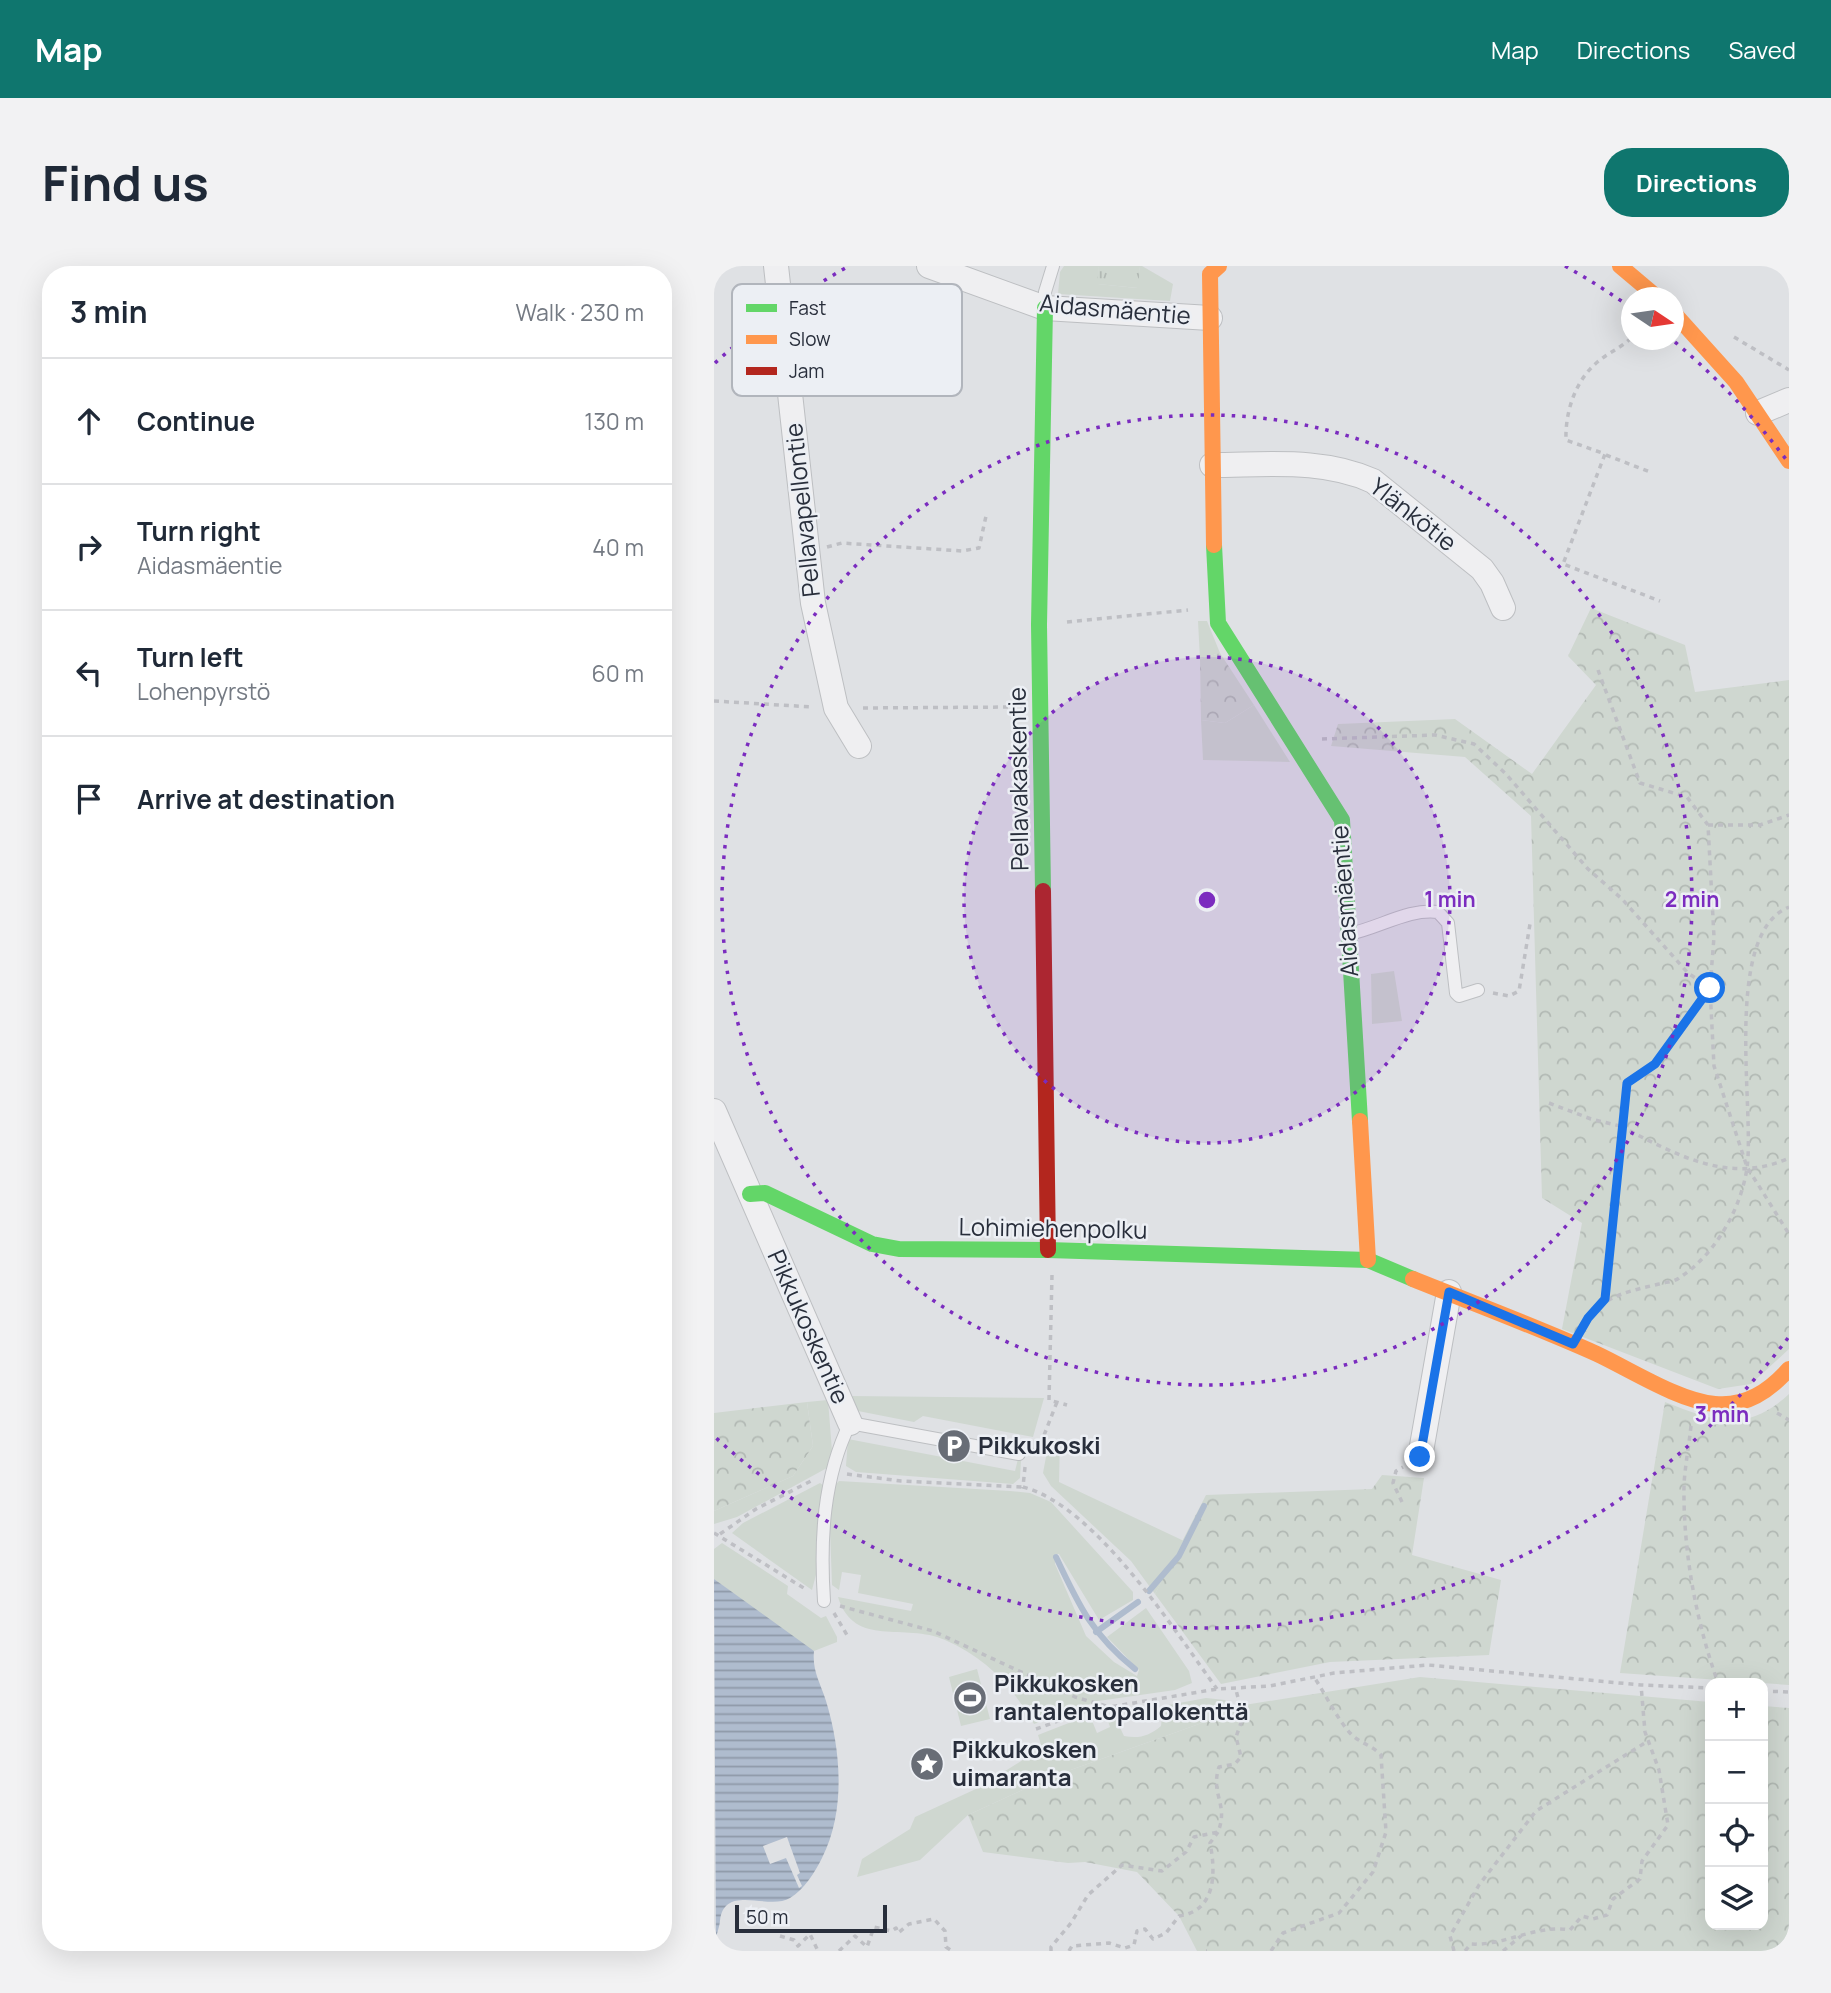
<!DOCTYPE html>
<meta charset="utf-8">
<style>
:root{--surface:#fff;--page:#f2f2f3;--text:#1f2937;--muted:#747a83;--line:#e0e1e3;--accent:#0f766e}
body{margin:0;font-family:Manrope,sans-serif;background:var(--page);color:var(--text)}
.controls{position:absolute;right:21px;bottom:21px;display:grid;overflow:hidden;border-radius:14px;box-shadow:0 7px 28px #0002}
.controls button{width:63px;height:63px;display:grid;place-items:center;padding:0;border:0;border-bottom:2px solid var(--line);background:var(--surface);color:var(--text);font:35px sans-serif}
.compass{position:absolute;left:907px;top:21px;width:63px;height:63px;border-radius:50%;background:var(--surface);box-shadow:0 7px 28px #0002;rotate:103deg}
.scale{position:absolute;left:21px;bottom:18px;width:152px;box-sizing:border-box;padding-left:7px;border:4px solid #282e3b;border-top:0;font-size:19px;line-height:24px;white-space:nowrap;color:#282e3b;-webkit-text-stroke:5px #eceff4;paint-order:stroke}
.stop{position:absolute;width:21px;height:21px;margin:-16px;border:5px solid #1a73e8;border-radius:50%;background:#fff}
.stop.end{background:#1a73e8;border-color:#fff;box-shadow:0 2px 7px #0008}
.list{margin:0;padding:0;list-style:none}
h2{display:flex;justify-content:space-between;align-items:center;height:91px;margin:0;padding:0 28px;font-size:30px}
h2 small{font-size:23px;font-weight:400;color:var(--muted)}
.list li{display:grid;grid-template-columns:46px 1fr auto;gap:21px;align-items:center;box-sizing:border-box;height:126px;padding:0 28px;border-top:2px solid var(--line)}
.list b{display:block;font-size:26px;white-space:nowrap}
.list p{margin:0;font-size:23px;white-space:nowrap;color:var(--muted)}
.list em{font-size:23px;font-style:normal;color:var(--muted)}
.icon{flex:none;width:38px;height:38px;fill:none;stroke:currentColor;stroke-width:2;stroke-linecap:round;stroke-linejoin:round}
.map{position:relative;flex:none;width:1075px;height:1685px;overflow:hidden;border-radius:28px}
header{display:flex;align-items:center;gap:42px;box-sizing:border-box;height:98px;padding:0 35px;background:var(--accent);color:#fff}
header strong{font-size:33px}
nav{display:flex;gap:38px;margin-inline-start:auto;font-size:24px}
.intro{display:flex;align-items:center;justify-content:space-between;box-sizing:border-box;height:168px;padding:0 42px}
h1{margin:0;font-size:49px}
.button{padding:18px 32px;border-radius:28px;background:var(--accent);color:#fff;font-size:24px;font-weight:700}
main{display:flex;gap:42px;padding:0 42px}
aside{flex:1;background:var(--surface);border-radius:28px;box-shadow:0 7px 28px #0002}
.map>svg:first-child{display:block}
</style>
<header>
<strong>Map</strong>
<nav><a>Map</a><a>Directions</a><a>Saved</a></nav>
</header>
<div class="intro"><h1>Find us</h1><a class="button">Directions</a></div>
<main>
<aside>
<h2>3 min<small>Walk · 230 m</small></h2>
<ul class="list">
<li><svg class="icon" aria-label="ahead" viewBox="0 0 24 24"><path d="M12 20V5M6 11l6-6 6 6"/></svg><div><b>Continue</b></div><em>130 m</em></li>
<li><svg class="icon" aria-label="right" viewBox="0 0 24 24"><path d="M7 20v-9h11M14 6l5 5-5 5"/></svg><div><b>Turn right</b><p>Aidasmäentie</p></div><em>40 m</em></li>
<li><svg class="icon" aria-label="left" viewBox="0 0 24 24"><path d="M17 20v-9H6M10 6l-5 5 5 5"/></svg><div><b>Turn left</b><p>Lohenpyrstö</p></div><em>60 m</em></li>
<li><svg class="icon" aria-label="arrive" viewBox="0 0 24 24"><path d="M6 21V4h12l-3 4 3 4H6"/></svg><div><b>Arrive at destination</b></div></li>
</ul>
</aside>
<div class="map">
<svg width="1075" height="1685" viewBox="0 0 1075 1685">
<defs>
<pattern id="forest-crowns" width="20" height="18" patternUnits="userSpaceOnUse" patternTransform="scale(1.75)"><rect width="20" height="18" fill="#cfd7d0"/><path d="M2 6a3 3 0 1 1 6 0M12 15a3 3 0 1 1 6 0" fill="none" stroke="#b2b9b4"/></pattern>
<pattern id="park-tufts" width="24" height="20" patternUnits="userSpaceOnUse" patternTransform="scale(1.75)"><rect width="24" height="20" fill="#cfd7d0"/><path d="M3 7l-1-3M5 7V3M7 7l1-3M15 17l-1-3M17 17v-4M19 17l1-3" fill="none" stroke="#b2b9b4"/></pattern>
<pattern id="water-rules" width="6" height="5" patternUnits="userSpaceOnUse" patternTransform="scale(1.75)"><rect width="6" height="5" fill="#afbcce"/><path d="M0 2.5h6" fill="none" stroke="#8e99a8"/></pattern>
</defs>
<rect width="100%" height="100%" fill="#dfe1e4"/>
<path fill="#cfd7d0" d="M350,0H385L384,18L423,22L426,0H428L459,18L456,35L344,28L346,6Z
M484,355H493L506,387L486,393Z
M540,439L576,496L489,494L487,454L511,457Z
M680,705L688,755L658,758L657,708Z
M136,1130L330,1132L319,1171L209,1150L200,1156L144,1145Z
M114,1134L118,1185L113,1202L23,1251L0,1258V1245L79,1210L99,1180L93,1136Z
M346,1172L345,1216L470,1275L441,1328L417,1295L337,1220L329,1207L334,1180Z
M134,1173L301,1205L304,1193L307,1194L306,1212L299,1218L142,1206L132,1200Z
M125,1215L296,1225L316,1227L337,1236L419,1326V1334L385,1354L345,1288H341V1298L372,1370L400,1396L423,1410L425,1404L393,1371L432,1342L475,1405L478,1417L461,1424L384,1435L320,1458C298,1420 271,1391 231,1374C191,1356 140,1383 124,1331L197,1345L199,1338L144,1327L147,1309L128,1306L125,1324L118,1319L116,1263L120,1220Z
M106,1217L110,1220L104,1301L98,1324L18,1267L29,1257Z
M8,1277L74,1320L73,1328L107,1352L112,1350L123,1371V1376L100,1385L88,1379L0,1313V1283Z
M263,1403L276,1453L247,1460L235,1411Z
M492,1432L511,1434L518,1441L499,1453L337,1511L254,1549L206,1594L143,1611L148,1593L196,1563L201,1551L264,1522L328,1482L324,1469L365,1453L379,1457L383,1467L396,1461L393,1452L400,1449L410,1470C425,1473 435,1470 447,1460L449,1440Z"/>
<path fill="url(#forest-crowns)" d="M877,342L971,379L981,426L1075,414V1083L1037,1118L1004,1123L848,1063L868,957L828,932L817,550L751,491L617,480L624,458L741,453L818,508L882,419L854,390Z
M506,387L540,439L511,457L487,454L486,393Z
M1075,1128V1419L906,1407L951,1136C999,1155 1032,1168 1075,1128Z
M93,1136L99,1180L79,1210L0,1245V1147Z
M668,1209L710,1212L698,1289L787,1314L775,1389L616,1396L507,1418L441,1328L492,1229L658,1223Z
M706,1411L996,1436V1659H1049V1440L1075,1442V1685H483L465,1650L423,1606L371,1596L354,1597L269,1586L254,1549L337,1511L499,1453L518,1441Z"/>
<path fill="url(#park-tufts)" d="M385,0H426L424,22L383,18Z"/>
<path fill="url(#water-rules)" d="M0,1313L100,1385C98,1405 106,1416 112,1435C127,1484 132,1545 108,1592C101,1606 90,1624 76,1632C55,1645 10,1617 6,1655C5,1665 0,1671 2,1685Z"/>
<path fill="#dfe1e4" d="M73,1571L86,1607L83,1609L88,1620L85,1622L72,1592L56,1598L49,1580Z"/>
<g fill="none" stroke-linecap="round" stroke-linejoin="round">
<path stroke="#afbcce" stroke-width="6" d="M342,1291C365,1340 378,1368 421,1403
M435,1325L465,1290L490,1240
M382,1366L424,1336"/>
<g stroke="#bdbfc2" stroke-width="14">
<path id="lane" d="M331,40V26L339,0
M635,668C665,662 695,642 724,646L734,657L742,727L745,730L764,724
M110,1335C106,1274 109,1212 136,1157L305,1188"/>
</g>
<g stroke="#bdbfc2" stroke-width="26">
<path id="street" d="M62,0L99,337L122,442L145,480
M215,0L331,42L496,52
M1044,147L1075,134
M498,199C553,199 609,192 659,215L768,303L778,317L789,342
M0,845L136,1157
M706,1191L735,1026"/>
</g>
<path stroke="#bebfc4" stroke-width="3.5" stroke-dasharray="5 5" stroke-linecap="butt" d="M1020,71L1075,104
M917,72C908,81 896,86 886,94C862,112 851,145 852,174L891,188L849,298L946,335
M892,189L936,206
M113,281L128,277L248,285L265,282L272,250
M353,356L474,344
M884,404L926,517L973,531L994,559L1000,671L996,722L941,798L913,817L906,860C960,887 1014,920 1075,892
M0,435L99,441
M149,442L299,441
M608,473L721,469L760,478L792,508L874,603L908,633L974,707L996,722L1000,800L1033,901L1075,968
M994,559H1046L1075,549
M779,727L795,730L805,725L816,658
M835,837L877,853L906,860L891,1033
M338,1009L335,1134L353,1139
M872,1055C890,1029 916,1025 945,1018C951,1016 960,1016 965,1012C1001,989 1027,943 1033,902C1041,843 1008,668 1075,641
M1063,1147L1075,1154
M977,1160C975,1179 971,1200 970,1219C969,1286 982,1355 1004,1417
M319,1185L327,1177L343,1136
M311,1201L309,1221C382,1240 460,1364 503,1423
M133,1208L187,1215L309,1221
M688,1236L679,1217L682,1205L689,1201
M0,1267L93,1324
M6,1268L42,1243L99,1214
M126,1340L219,1365L361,1431L396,1441
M120,1347L133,1369
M1049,1425L1075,1426
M322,1463L372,1445L503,1423L556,1420L620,1407L714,1399L927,1419L996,1422
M66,1670L80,1674L84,1680L96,1668L104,1685
M125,1685L141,1670L153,1681L160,1661L177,1665L182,1662L184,1667L195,1658L220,1653L231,1665L232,1681L238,1685
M337,1685V1681L357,1657L374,1629L408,1599L448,1605L472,1586L480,1571L504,1566C515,1538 496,1529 505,1501L521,1498L527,1491L522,1471L529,1451L522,1424
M355,1685L358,1680L395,1677L411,1682L420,1679L423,1665L431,1663L439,1673L452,1667L465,1650C502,1645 502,1607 496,1577L504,1566
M492,1685H493
M557,1685L569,1667L625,1647L659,1606L672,1566L667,1489C658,1479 645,1477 636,1467C622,1451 612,1429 600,1411
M740,1685L736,1670L765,1619L822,1545L934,1475
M751,1685L757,1678C791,1680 822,1658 856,1664L868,1650L879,1653L893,1649L899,1633L926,1613L928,1595L954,1559L945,1504L931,1466L927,1419
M789,1685L807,1670"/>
<use href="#lane" stroke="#efeff1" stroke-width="12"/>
<use href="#street" stroke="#efeff1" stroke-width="24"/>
<path stroke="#63d668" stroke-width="16" d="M500,279L504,357L628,554L646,855
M329,625L325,359L331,42
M36,928L51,927L158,978L185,983L334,984L654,994L699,1013"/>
<path stroke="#ff974d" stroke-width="16" d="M906,0L944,32
M959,46L1022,116L1075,195
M500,279L496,8L505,0
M646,855L654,994
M699,1013C761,1038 823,1061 883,1088C917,1104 965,1135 1001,1138C1032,1141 1055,1125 1075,1103"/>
<path stroke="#b3261e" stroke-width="16" d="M329,625L334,984"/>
</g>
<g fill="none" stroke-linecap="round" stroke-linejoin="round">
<path stroke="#1a73e8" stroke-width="9" d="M706,1191L735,1026L859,1078L874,1052L891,1033L913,817L941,798L996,722"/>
</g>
<circle cx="493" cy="634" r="243" fill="#7b2cbf" fill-opacity=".12"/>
<g fill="none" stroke="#7b2cbf" stroke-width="3.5" stroke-dasharray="3.5 7">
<circle cx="493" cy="634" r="243"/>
<circle cx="493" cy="634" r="485"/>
<path d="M1074 1072A728 728 0 0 1 1 1171M1 97A728 728 0 0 1 135 0M851 0A728 728 0 0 1 916 41M961 76A728 728 0 0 1 1074 196"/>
</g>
<defs>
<g id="parking-disc" transform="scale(1.75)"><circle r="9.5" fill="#686d76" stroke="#eceff4"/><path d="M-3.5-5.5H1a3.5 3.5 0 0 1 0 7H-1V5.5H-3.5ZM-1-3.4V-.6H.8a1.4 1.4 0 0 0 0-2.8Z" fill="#fff"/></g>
<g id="stadium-disc" transform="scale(1.75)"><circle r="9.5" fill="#686d76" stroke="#eceff4"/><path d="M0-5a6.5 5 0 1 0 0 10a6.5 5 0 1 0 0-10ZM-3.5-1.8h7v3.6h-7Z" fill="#fff"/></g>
<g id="sight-disc" transform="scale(1.75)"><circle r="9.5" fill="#686d76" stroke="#eceff4"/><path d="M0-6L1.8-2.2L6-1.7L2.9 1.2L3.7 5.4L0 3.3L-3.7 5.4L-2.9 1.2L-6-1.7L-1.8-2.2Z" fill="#fff"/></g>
</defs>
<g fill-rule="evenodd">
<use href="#parking-disc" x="240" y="1180"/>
<use href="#stadium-disc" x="256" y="1432"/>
<use href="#sight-disc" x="213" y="1498"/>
</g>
<g text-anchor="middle" stroke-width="5" stroke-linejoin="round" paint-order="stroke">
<g font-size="24" fill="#282e3b" stroke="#eceff4">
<text transform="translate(401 44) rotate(5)" y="8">Aidasmäentie</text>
<text transform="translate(89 244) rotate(-96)" y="8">Pellavapellontie</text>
<text transform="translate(699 249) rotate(38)" y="8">Ylänkötie</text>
<text transform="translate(305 513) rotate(-91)" y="8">Pellavakaskentie</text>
<text transform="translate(631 635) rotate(-94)" y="8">Aidasmäentie</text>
<text transform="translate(339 963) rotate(1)" y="8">Lohimiehenpolku</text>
<text transform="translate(94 1061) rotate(66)" y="8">Pikkukoskentie</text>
</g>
<g font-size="24" font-weight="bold" fill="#282e3b" stroke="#eceff4" text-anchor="start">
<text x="264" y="1188">Pikkukoski</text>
<text x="280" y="1426">Pikkukosken<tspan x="280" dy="28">rantalentopallokenttä</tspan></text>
<text x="238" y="1492">Pikkukosken<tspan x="238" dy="28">uimaranta</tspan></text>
</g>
</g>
<rect x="18" y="18" width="230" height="112" rx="10" fill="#eceff4" stroke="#b1b5bc" stroke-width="2"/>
<rect x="32" y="38" width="31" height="8" fill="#63d668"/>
<rect x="32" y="69" width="31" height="9" fill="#ff974d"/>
<rect x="32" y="101" width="31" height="8" fill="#b3261e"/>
<g font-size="19" fill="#282e3b">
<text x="75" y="49">Fast</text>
<text x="75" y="80">Slow</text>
<text x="75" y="112">Jam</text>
</g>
<circle cx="493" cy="634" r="10" fill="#7b2cbf" stroke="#eceff4" stroke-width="3.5"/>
<g font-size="21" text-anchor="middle" font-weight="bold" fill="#7b2cbf" stroke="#eceff4" stroke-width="5" stroke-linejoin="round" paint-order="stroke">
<text x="736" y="641">1 min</text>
<text x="978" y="641">2 min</text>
<text x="1008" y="1156">3 min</text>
</g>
</svg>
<div class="controls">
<button>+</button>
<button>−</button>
<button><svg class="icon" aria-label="locate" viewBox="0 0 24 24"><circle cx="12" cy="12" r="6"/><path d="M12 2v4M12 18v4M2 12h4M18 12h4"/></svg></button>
<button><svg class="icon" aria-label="layers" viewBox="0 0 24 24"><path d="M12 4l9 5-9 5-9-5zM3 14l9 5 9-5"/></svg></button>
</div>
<svg class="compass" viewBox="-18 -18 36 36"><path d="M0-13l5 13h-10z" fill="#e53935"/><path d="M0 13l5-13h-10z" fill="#747a83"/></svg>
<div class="scale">50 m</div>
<div class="stop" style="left:996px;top:722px"></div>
<div class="stop end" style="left:706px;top:1191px"></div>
</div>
</main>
